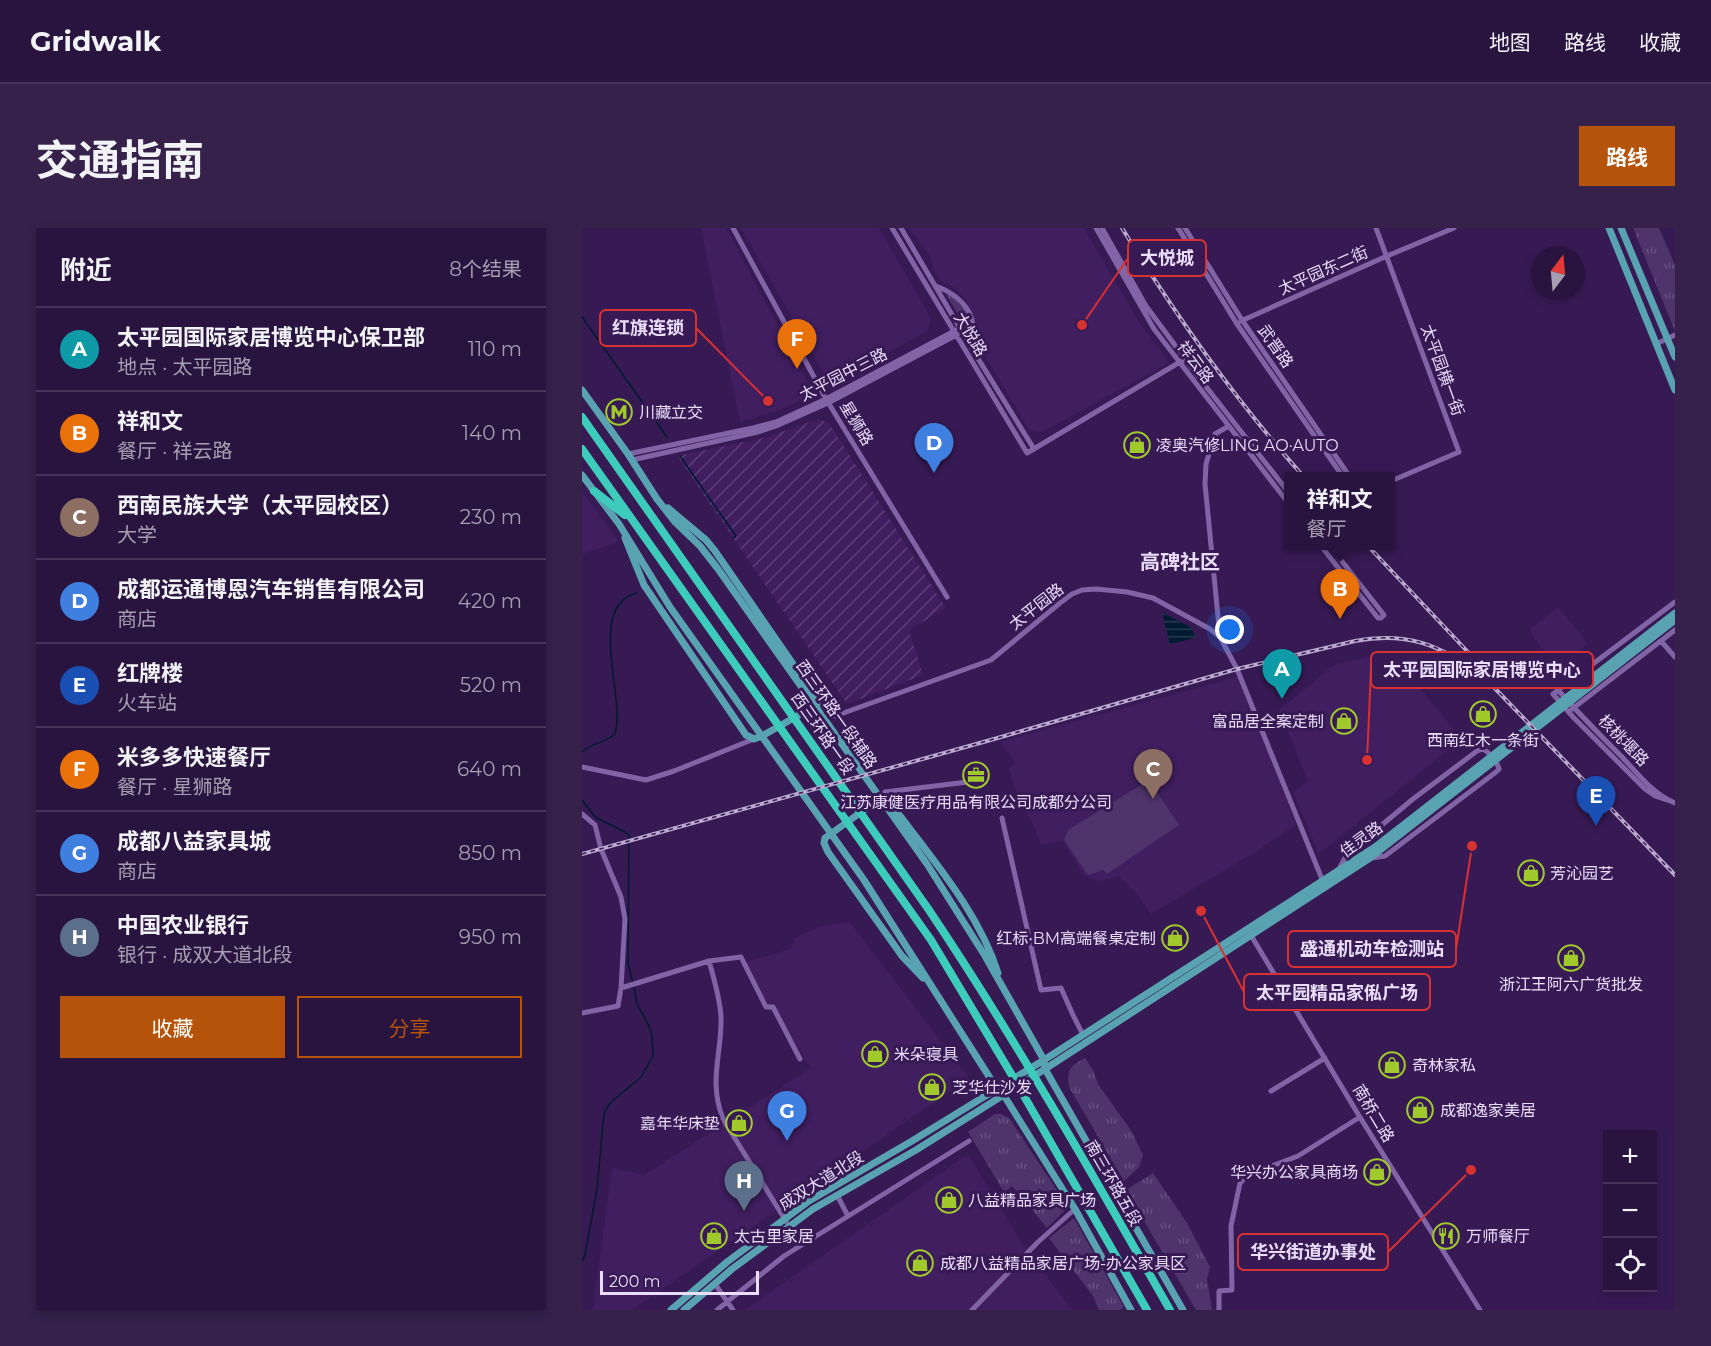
<!DOCTYPE html>
<html lang="zh">
<meta charset="utf-8">
<style>
:root{--surface:#29143f;--page:#35214a;--text:#f1f3f6;--muted:#a59eb0;--line:#453359;--accent:#b45309}
body{margin:0;font-family:Montserrat,"Noto Sans SC",sans-serif;background:var(--page);color:var(--text)}
.controls{position:absolute;right:18px;bottom:18px;display:grid;overflow:hidden;border-radius:0px;box-shadow:0 3px 9px #0003}
.controls button{width:54px;height:54px;display:grid;place-items:center;padding:0;border:0;border-bottom:2px solid var(--line);background:var(--surface);color:var(--text);font:30px sans-serif}
.compass{position:absolute;left:949px;top:18px;width:54px;height:54px;border-radius:50%;background:var(--surface);box-shadow:0 3px 9px #0003;rotate:16deg}
.scale{position:absolute;left:18px;bottom:15px;width:159px;box-sizing:border-box;padding-left:6px;border:3px solid #e9ddfa;border-top:0;font-size:16px;line-height:21px;white-space:nowrap;color:#e9ddfa;-webkit-text-stroke:4px #371a54;paint-order:stroke}
.you{position:absolute;left:648px;top:402px;width:21px;height:21px;margin:-15px;border:4px solid #fff;border-radius:50%;background:#1a73e8;box-shadow:0 0 0 9px #1a73e833}
.badge{display:grid;place-items:center;width:39px;height:39px;border-radius:50%;background:var(--accent);color:#fff;font-size:20px;font-weight:700}
.pin{position:absolute;translate:-50% -50px;filter:drop-shadow(0 2px 3px #0008)}
.pin::after{content:'';position:absolute;top:32px;width:21px;height:18px;background:inherit;clip-path:polygon(0 0,100% 0,50% 100%)}
.popup{position:absolute;left:702px;top:244px;width:111px;height:78px;box-sizing:border-box;display:grid;place-content:center;border-radius:0px;background:var(--surface);filter:drop-shadow(0 2px 4px #0005);font-size:20px;white-space:nowrap;color:var(--muted)}
.popup b{font-size:22px;color:var(--text)}
.popup::after{content:'';position:absolute;left:50%;top:100%;margin-left:-12px;border:12px solid transparent;border-top-color:var(--surface)}
.list{margin:0;padding:0;list-style:none}
h2{display:flex;justify-content:space-between;align-items:center;height:78px;margin:0;padding:0 24px;font-size:26px}
h2 small{font-size:20px;font-weight:400;color:var(--muted)}
.list li{display:grid;grid-template-columns:39px 1fr auto;gap:18px;align-items:center;box-sizing:border-box;height:84px;padding:0 24px;border-top:2px solid var(--line)}
.list b{display:block;font-size:22px;white-space:nowrap}
.list p{margin:0;font-size:20px;white-space:nowrap;color:var(--muted)}
.list em{font-size:20px;font-style:normal;color:var(--muted)}
.actions{display:flex;gap:12px;padding:18px 24px}
.actions a{flex:1;padding:14px 0;border:2px solid var(--accent);border-radius:0px;text-align:center;font-size:21px;color:var(--accent)}
.actions .main{background:var(--accent);color:#fff}
.icon{flex:none;width:33px;height:33px;fill:none;stroke:currentColor;stroke-width:2;stroke-linecap:round;stroke-linejoin:round}
.map{position:relative;flex:none;width:1093px;height:1082px;overflow:hidden;border-radius:0px}
header{display:flex;align-items:center;gap:36px;box-sizing:border-box;height:84px;padding:0 30px;background:var(--surface);border-bottom:2px solid var(--line)}
header strong{font-size:28px}
nav{display:flex;gap:33px;margin-inline-start:auto;font-size:21px}
.intro{display:flex;align-items:center;justify-content:space-between;box-sizing:border-box;height:144px;padding:0 36px}
h1{margin:0;font-size:42px}
.button{padding:15px 27px;border-radius:0px;background:var(--accent);color:#fff;font-size:21px;font-weight:700}
main{display:flex;gap:36px;padding:0 36px}
aside{flex:1;background:var(--surface);border-radius:0px;box-shadow:0 3px 9px #0003}
.map>svg:first-child{display:block}
</style>
<header>
<strong>Gridwalk</strong>
<nav><a>地图</a><a>路线</a><a>收藏</a></nav>
</header>
<div class="intro"><h1>交通指南</h1><a class="button">路线</a></div>
<main>
<aside>
<h2>附近<small>8个结果</small></h2>
<ul class="list">
<li><span class="badge" style="background:#0f9aa8">A</span><div><b>太平园国际家居博览中心保卫部</b><p>地点 · 太平园路</p></div><em>110 m</em></li>
<li><span class="badge" style="background:#e8710a">B</span><div><b>祥和文</b><p>餐厅 · 祥云路</p></div><em>140 m</em></li>
<li><span class="badge" style="background:#8d6e63">C</span><div><b>西南民族大学（太平园校区）</b><p>大学</p></div><em>230 m</em></li>
<li><span class="badge" style="background:#3f7fe0">D</span><div><b>成都运通博恩汽车销售有限公司</b><p>商店</p></div><em>420 m</em></li>
<li><span class="badge" style="background:#1a4fb4">E</span><div><b>红牌楼</b><p>火车站</p></div><em>520 m</em></li>
<li><span class="badge" style="background:#e8710a">F</span><div><b>米多多快速餐厅</b><p>餐厅 · 星狮路</p></div><em>640 m</em></li>
<li><span class="badge" style="background:#3f7fe0">G</span><div><b>成都八益家具城</b><p>商店</p></div><em>850 m</em></li>
<li><span class="badge" style="background:#5c6f8a">H</span><div><b>中国农业银行</b><p>银行 · 成双大道北段</p></div><em>950 m</em></li>
</ul>
<div class="actions"><a class="main">收藏</a><a>分享</a></div>
</aside>
<div class="map">
<svg width="1093" height="1082" viewBox="0 0 1093 1082">
<defs>
<pattern id="industrial-furrows" width="10" height="10" patternUnits="userSpaceOnUse" patternTransform="scale(1.5)"><rect width="10" height="10" fill="#401e60"/><path d="M-1 1l2-2M0 10L10 0M9 11l2-2" fill="none" stroke="#5c3e78"/></pattern>
<pattern id="grass-tufts" width="24" height="20" patternUnits="userSpaceOnUse" patternTransform="scale(1.5)"><rect width="24" height="20" fill="#4e346a"/><path d="M3 7l-1-3M5 7V3M7 7l1-3M15 17l-1-3M17 17v-4M19 17l1-3" fill="none" stroke="#685180"/></pattern>
<pattern id="water-rules" width="6" height="5" patternUnits="userSpaceOnUse" patternTransform="scale(1.5)"><rect width="6" height="5" fill="#001b30"/><path d="M0 2.5h6" fill="none" stroke="#253c4f"/></pattern>
</defs>
<rect width="100%" height="100%" fill="#371a54"/>
<path fill="#401e60" d="M119,0H144L227,157L226,169L198,182L158,194Z
M159,0H297L349,90L346,103L255,152L243,148Z
M327,0H502L558,96L585,131V136L458,205L447,202L397,118L396,98L386,75L373,60L360,53L352,43L349,30L333,7L329,5Z
M0,263L37,314L0,326Z
M976,379L1006,415L975,442L947,402Z
M789,428L816,434L880,511L737,626L711,564L726,554L697,482L752,437Z
M655,449L686,524L714,597L670,626L569,686L554,665L537,648L517,653L501,647L481,613L459,617L451,596L440,578L431,554L427,540L434,535L418,514Z
M268,694L387,850L50,1082H11L30,940L62,947L229,840L189,777H185L164,734L208,721L213,710L239,698Z
M386,926L441,1017L490,1082H163Z"/>
<path fill="url(#industrial-furrows)" d="M236,191L247,195L364,380L327,402L341,447L265,476L95,228L185,209Z"/>
<path fill="url(#grass-tufts)" d="M1051,0H1077L1093,37V103Z
M364,66C380,73 391,91 389,108Z
M503,830L511,842L516,856L550,904L561,927L557,939L542,953L487,859C484,842 488,838 503,830Z
M413,886H419L427,890L486,979L465,1000L430,958L422,964L386,904Z
M571,945L605,995L628,1039L625,1051L630,1082H614L544,962Z
M492,990L542,1079L538,1082H517L511,1068L467,1010Z"/>
<path fill="#4e346a" d="M567,552L597,597L525,646L521,642L506,647L482,612L486,602Z"/>
<path fill="url(#water-rules)" d="M580,384L610,400L613,410L588,416Z"/>
<g fill="none" stroke-linecap="round" stroke-linejoin="round">
<path stroke="#001b30" stroke-width="1.5" d="M0,89L85,209
M98,228L154,308L151,310
M0,524C9,515 23,515 33,506C44,469 4,377 55,365
M0,572L13,589L43,604L47,607L46,735L51,755
M0,1033L3,1027L15,961L22,885L28,875L59,849L71,828L70,808L67,798L55,776L52,759"/>
<path stroke="#8164a5" stroke-width="5" d="M151,0L244,171L365,369
M310,0L445,225L603,131
M319,0L392,124L452,221
M514,0L572,101L707,276
M520,0L564,78L615,147L707,265
M596,0L655,96L761,249
M603,0L660,92L768,249
M794,0L877,224L809,253
M354,58C382,69 398,89 389,119
M659,93L805,28L872,0
M1074,116L1093,107
M46,226L171,200L194,194L244,171L378,100
M50,232L176,204L194,198L246,175L380,104
M739,318L796,390H799L802,387L748,318
M638,409L623,256L624,236L633,206L647,198
M1079,413L1093,429
M977,463C997,486 1019,508 1041,530C1056,546 1072,567 1093,575
M238,475L253,488L409,432L478,375L490,366L500,362L514,361L545,364L571,370L628,401L638,409L655,441L742,656
M990,481L1093,402
M0,539L64,552L92,543L172,511
M1085,572L1073,568L1063,561L991,489L971,466L1093,374
M306,576L303,564L402,552
M0,586L13,597L19,621L39,669L43,691L39,760L36,778L0,785
M420,590L459,762L479,760L491,787L501,807
M756,643L765,626L831,571L895,523L901,521C907,524 915,533 917,541L914,544L803,628L790,630
M667,704L776,886L898,1082
M127,733C132,751 138,770 139,789C140,827 126,852 141,891L207,998
M39,760L127,733L159,729L184,779H191L218,831
M689,863L743,830
M255,967L266,988
M133,1056L151,1082
M135,1082L202,1028L387,913
M390,1082L456,1014L493,981
M637,1082V1063L650,1062L649,998L658,955L664,948L716,928L778,889"/>
<path stroke="#58a2b2" stroke-width="7" d="M1027,0L1093,162
M1039,0L1093,129
M0,162L46,226L75,271L93,294L118,318L136,341L345,636L403,728L462,832L463,841L601,1082
M0,247L37,296L88,379L282,652L415,861L421,866L493,981L549,1082
M43,310L62,357L164,507L172,511L180,508L238,475L133,323L124,312L86,280
M341,750L320,728L246,624L242,615L243,610L296,572L306,576L319,589C355,637 397,686 416,745
M89,1082L145,1034L227,973L330,913L462,832L793,619L1093,385
M102,1082L150,1041L231,981L334,922L463,841L788,630L1093,392"/>
<path stroke="#3dcbbb" stroke-width="8" d="M0,189L347,682C434,812 511,947 588,1082
M0,221L349,712L434,854L565,1082
M12,263L43,287"/>
<g stroke="#baaace" stroke-width="4">
<path id="rail" d="M540,0C594,88 653,172 722,249
M786,318L901,440
M0,626L405,513L655,441L773,413C825,403 857,417 899,446L1093,647"/>
</g>
<use href="#rail" stroke="#371a54" stroke-width="1.5" stroke-dasharray="4.5" stroke-linecap="butt"/>
</g>
<defs>
<g id="metro-ring" transform="scale(1.35)"><circle r="9.5" fill="#371a54" stroke="#a0ca2c" stroke-width="1.5"/><path d="M-5.5 5V-5H-3L0 0L3-5H5.5V5H3V-.5L0 4L-3-.5V5Z" fill="#a0ca2c"/></g>
<g id="shop-ring" transform="scale(1.35)"><circle r="9.5" fill="#371a54" stroke="#a0ca2c" stroke-width="1.5"/><path d="M-5-2.5h2.3a2.7 3.5 0 0 1 5.4 0H5L5.5 6h-11ZM-1.5-2.5h3a1.5 2.3 0 0 0-3 0Z" fill="#a0ca2c"/></g>
<g id="office-ring" transform="scale(1.35)"><circle r="9.5" fill="#371a54" stroke="#a0ca2c" stroke-width="1.5"/><path d="M-6-3h4V-5.5h4V-3h4V5H-6ZM-1-4.5V-3h2v-1.5ZM-6 0V1H6V0Z" fill="#a0ca2c"/></g>
<g id="restaurant-ring" transform="scale(1.35)"><circle r="9.5" fill="#371a54" stroke="#a0ca2c" stroke-width="1.5"/><path d="M-5-6h1v4h1v-4h1v4h1v-4h1v5L-1.5 .5V6h-2V.5L-5-1ZM5-6V6H3V1.5H1.5Q1.5-4 5-6Z" fill="#a0ca2c"/></g>
</defs>
<g fill-rule="evenodd">
<use href="#metro-ring" x="37" y="184"/>
<use href="#shop-ring" x="555" y="217"/>
<use href="#shop-ring" x="901" y="486"/>
<use href="#shop-ring" x="762" y="493"/>
<use href="#office-ring" x="394" y="547"/>
<use href="#shop-ring" x="949" y="645"/>
<use href="#shop-ring" x="593" y="710"/>
<use href="#shop-ring" x="989" y="730"/>
<use href="#shop-ring" x="293" y="826"/>
<use href="#shop-ring" x="810" y="837"/>
<use href="#shop-ring" x="350" y="859"/>
<use href="#shop-ring" x="838" y="882"/>
<use href="#shop-ring" x="157" y="895"/>
<use href="#shop-ring" x="795" y="944"/>
<use href="#shop-ring" x="367" y="972"/>
<use href="#shop-ring" x="132" y="1008"/>
<use href="#restaurant-ring" x="864" y="1008"/>
<use href="#shop-ring" x="338" y="1035"/>
</g>
<g text-anchor="middle" stroke-width="6" stroke-linejoin="round" paint-order="stroke">
<g font-size="16" fill="#e9ddfa" stroke="#371a54">
<text transform="translate(741 42) rotate(-24)" y="6">太平园东二街</text>
<text transform="translate(389 106) rotate(59)" y="6">大悦路</text>
<text transform="translate(694 118) rotate(55)" y="6">武晋路</text>
<text transform="translate(614 134) rotate(53)" y="6">祥云路</text>
<text transform="translate(861 142) rotate(70)" y="6">太平园横一街</text>
<text transform="translate(261 146) rotate(-27)" y="6">太平园中三路</text>
<text transform="translate(275 195) rotate(59)" y="6">星狮路</text>
<text transform="translate(454 378) rotate(-38)" y="6">太平园路</text>
<text transform="translate(255 486) rotate(55)" y="6">西三环路一段辅路</text>
<text transform="translate(241 505) rotate(55)" y="6">西三环路一段</text>
<text transform="translate(1042 512) rotate(46)" y="6">核桃堰路</text>
<text transform="translate(779 611) rotate(-36)" y="6">佳灵路</text>
<text transform="translate(792 885) rotate(59)" y="6">南桥二路</text>
<text transform="translate(239 952) rotate(-32)" y="6">成双大道北段</text>
<text transform="translate(532 955) rotate(60)" y="6">南三环路五段</text>
</g>
<g font-size="16" fill="#e9ddfa" stroke="#371a54" text-anchor="start">
<text x="57" y="190">川藏立交</text>
<text x="574" y="223">凌奥汽修LING AO·AUTO</text>
<text x="742" y="499" text-anchor="end">富品居全案定制</text>
<text x="901" y="518" text-anchor="middle">西南红木一条街</text>
<text x="394" y="580" text-anchor="middle">江苏康健医疗用品有限公司成都分公司</text>
<text x="968" y="651">芳沁园艺</text>
<text x="574" y="716" text-anchor="end">红标·BM高端餐桌定制</text>
<text x="989" y="762" text-anchor="middle">浙江王阿六广货批发</text>
<text x="312" y="832">米朵寝具</text>
<text x="830" y="843">奇林家私</text>
<text x="370" y="865">芝华仕沙发</text>
<text x="858" y="888">成都逸家美居</text>
<text x="138" y="901" text-anchor="end">嘉年华床垫</text>
<text x="776" y="950" text-anchor="end">华兴办公家具商场</text>
<text x="386" y="978">八益精品家具广场</text>
<text x="152" y="1014">太古里家居</text>
<text x="884" y="1014">万师餐厅</text>
<text x="358" y="1041">成都八益精品家居广场-办公家具区</text>
</g>
<g font-size="20" font-weight="bold" fill="#e9ddfa" stroke="#371a54">
<text x="598" y="341">高碑社区</text>
</g>
</g>
<path fill="none" stroke="#d73132" stroke-width="2" d="M500 97L546 30M186 173L114 100M785 532L789 442M890 618L874 721M619 683L662 764M889 942L806 1024"/>
<g fill="#d73132" stroke="#371a54" stroke-width="2">
<circle cx="500" cy="97" r="6"/>
<circle cx="186" cy="173" r="6"/>
<circle cx="785" cy="532" r="6"/>
<circle cx="890" cy="618" r="6"/>
<circle cx="619" cy="683" r="6"/>
<circle cx="889" cy="942" r="6"/>
</g>
<g fill="#371a54" stroke="#d73132" stroke-width="2">
<rect x="546" y="12" width="78" height="36" rx="6"/>
<rect x="18" y="82" width="96" height="36" rx="6"/>
<rect x="789" y="424" width="222" height="36" rx="6"/>
<rect x="706" y="703" width="168" height="36" rx="6"/>
<rect x="662" y="746" width="186" height="36" rx="6"/>
<rect x="656" y="1006" width="150" height="36" rx="6"/>
</g>
<g font-size="18" text-anchor="middle" font-weight="bold" fill="#e9ddfa">
<text x="585" y="36">大悦城</text>
<text x="66" y="106">红旗连锁</text>
<text x="900" y="448">太平园国际家居博览中心</text>
<text x="790" y="727">盛通机动车检测站</text>
<text x="755" y="771">太平园精品家俬广场</text>
<text x="731" y="1030">华兴街道办事处</text>
</g>
</svg>
<div class="controls">
<button>+</button>
<button>−</button>
<button><svg class="icon" aria-label="locate" viewBox="0 0 24 24"><circle cx="12" cy="12" r="6"/><path d="M12 2v4M12 18v4M2 12h4M18 12h4"/></svg></button>
</div>
<svg class="compass" viewBox="-18 -18 36 36"><path d="M0-13l5 13h-10z" fill="#e53935"/><path d="M0 13l5-13h-10z" fill="#a59eb0"/></svg>
<div class="scale">200 m</div>
<div class="you"></div>
<div class="pin badge" style="left:700px;top:471px;background:#0f9aa8">A</div>
<div class="pin badge" style="left:758px;top:391px;background:#e8710a">B</div>
<div class="popup"><b>祥和文</b>餐厅</div>
<div class="pin badge" style="left:571px;top:571px;background:#8d6e63">C</div>
<div class="pin badge" style="left:352px;top:245px;background:#3f7fe0">D</div>
<div class="pin badge" style="left:1014px;top:598px;background:#1a4fb4">E</div>
<div class="pin badge" style="left:215px;top:141px;background:#e8710a">F</div>
<div class="pin badge" style="left:205px;top:913px;background:#3f7fe0">G</div>
<div class="pin badge" style="left:162px;top:983px;background:#5c6f8a">H</div>
</div>
</main>
